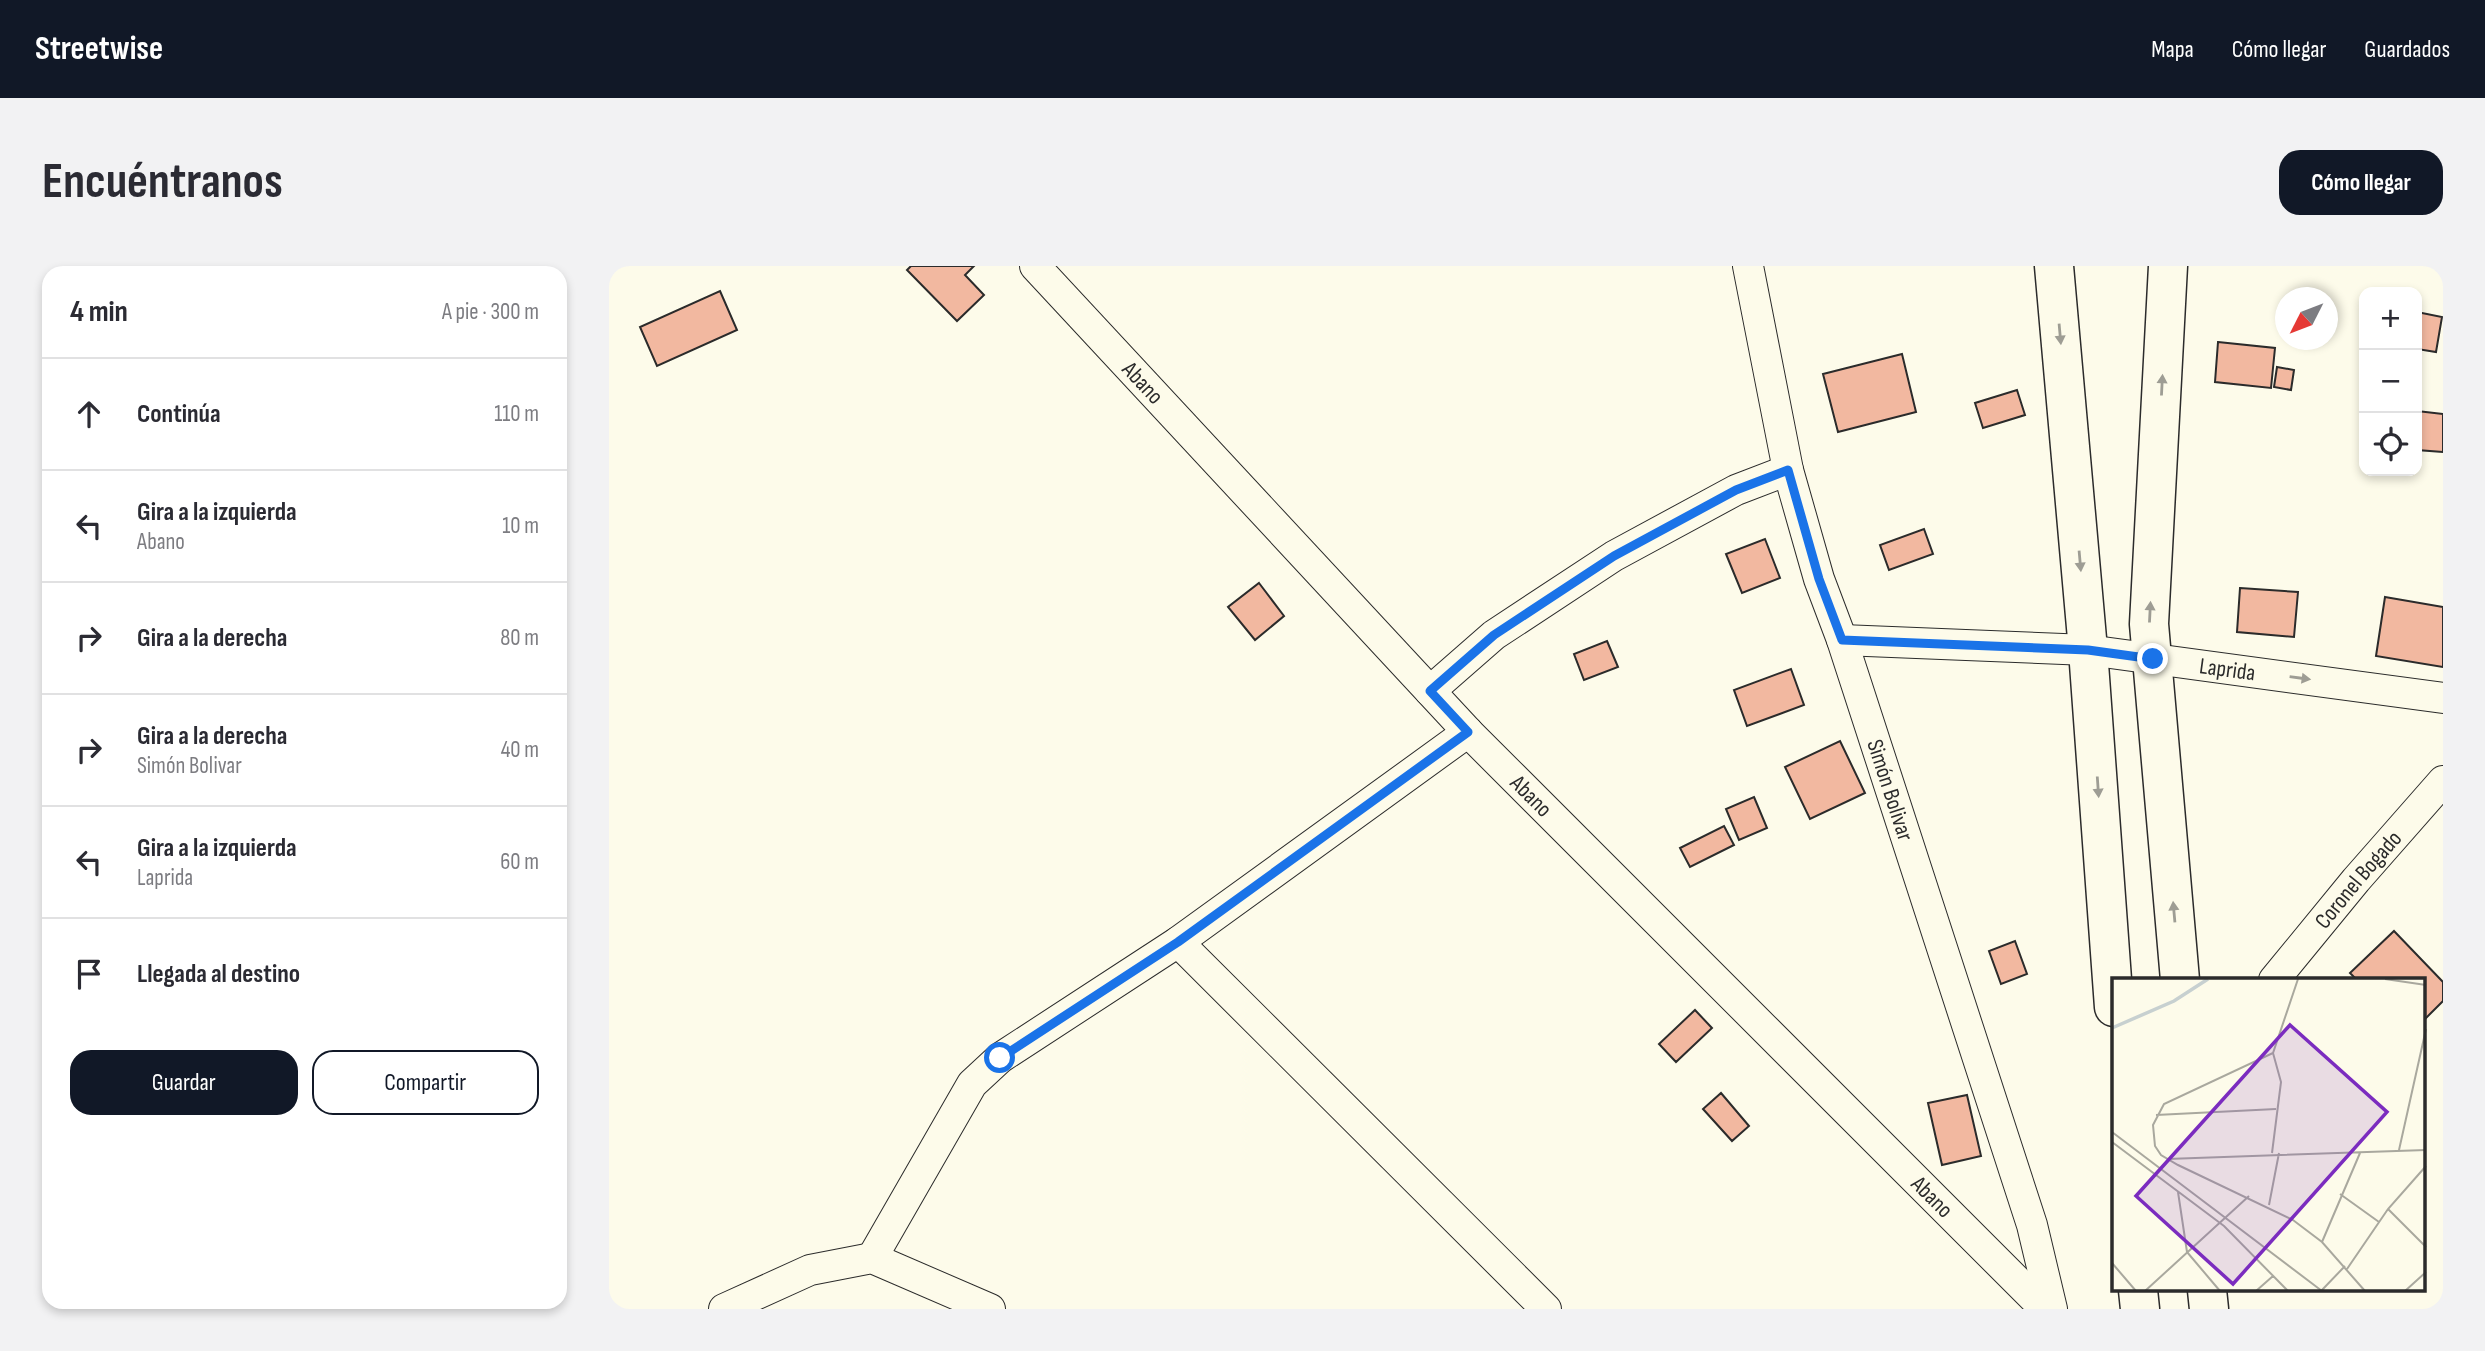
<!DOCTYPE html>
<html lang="es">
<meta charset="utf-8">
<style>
:root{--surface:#fff;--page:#f2f2f3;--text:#2b2b33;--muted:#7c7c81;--line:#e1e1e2;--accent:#111827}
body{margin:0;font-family:"Sofia Sans Condensed",sans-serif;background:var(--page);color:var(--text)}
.controls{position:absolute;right:21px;top:21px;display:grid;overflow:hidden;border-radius:14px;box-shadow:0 4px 10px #0003}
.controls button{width:63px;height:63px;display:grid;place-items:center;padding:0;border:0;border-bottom:2px solid var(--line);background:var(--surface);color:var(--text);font:35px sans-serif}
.compass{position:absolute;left:1666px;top:21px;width:63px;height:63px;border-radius:50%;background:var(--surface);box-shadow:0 4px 10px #0003;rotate:228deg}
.stop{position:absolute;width:21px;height:21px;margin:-16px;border:5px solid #1a73e8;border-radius:50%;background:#fff}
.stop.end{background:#1a73e8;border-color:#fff;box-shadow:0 2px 7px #0008}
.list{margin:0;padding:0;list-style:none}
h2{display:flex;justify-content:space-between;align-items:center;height:91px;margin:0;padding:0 28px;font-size:30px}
h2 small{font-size:23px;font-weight:400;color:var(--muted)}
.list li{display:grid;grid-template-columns:46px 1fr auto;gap:21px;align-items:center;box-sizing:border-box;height:112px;padding:0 28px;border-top:2px solid var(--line)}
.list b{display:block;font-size:26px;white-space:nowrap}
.list p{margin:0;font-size:23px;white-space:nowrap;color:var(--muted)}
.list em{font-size:23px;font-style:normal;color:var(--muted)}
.actions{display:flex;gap:14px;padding:21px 28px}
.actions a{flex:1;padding:16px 0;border:2px solid var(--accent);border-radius:21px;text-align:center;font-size:24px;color:var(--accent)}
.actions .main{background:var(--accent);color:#fff}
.icon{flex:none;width:38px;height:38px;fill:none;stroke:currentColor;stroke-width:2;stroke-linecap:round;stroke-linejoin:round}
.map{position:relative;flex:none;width:1834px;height:1043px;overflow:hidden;border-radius:21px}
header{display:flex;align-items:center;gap:42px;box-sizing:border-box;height:98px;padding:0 35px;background:var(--accent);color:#fff}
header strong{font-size:33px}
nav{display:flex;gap:38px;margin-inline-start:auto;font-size:24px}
.intro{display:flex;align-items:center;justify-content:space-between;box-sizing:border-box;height:168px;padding:0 42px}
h1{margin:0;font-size:49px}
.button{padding:18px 32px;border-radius:21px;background:var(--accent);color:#fff;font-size:24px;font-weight:700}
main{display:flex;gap:42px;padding:0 42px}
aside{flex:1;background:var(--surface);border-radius:21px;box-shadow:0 4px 10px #0003}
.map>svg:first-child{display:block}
</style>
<header>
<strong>Streetwise</strong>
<nav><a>Mapa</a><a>Cómo llegar</a><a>Guardados</a></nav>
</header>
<div class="intro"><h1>Encuéntranos</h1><a class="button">Cómo llegar</a></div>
<main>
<aside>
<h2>4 min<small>A pie · 300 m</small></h2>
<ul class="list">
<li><svg class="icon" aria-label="ahead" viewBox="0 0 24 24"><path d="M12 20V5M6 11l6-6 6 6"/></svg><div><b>Continúa</b></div><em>110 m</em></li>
<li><svg class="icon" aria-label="left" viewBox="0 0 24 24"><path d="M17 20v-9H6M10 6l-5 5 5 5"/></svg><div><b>Gira a la izquierda</b><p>Abano</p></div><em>10 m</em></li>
<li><svg class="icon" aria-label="right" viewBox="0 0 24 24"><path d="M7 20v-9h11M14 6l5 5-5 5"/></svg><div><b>Gira a la derecha</b></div><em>80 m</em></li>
<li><svg class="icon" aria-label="right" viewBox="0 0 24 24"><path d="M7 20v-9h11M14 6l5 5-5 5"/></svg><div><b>Gira a la derecha</b><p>Simón Bolivar</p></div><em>40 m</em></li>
<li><svg class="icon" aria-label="left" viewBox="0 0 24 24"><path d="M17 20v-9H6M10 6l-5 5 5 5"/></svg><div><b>Gira a la izquierda</b><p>Laprida</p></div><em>60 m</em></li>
<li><svg class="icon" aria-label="arrive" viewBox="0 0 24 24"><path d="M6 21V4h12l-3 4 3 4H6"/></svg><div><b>Llegada al destino</b></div></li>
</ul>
<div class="actions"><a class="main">Guardar</a><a>Compartir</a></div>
</aside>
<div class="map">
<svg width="1834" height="1043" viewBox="0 0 1834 1043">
<rect width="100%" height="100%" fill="#fdfbea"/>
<path fill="#f2b8a0" stroke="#2b2b2b" stroke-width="2" d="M302,0H365L356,9L375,29L348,55L298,4Z
M111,25L128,64L48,100L31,61Z
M1808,46L1833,51L1827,86L1808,83Z
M1609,76L1666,82L1662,122L1606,116Z
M1293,88L1307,146L1229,166L1214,108Z
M1668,101L1685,104L1682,124L1665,121Z
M1408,124L1416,149L1374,162L1366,137Z
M1808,145L1834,148V186L1808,184Z
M1315,263L1324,288L1280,304L1271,279Z
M1156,273L1171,312L1133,327L1117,288Z
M650,317L675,350L646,374L619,341Z
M1631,322L1689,326L1685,371L1628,366Z
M1776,331L1834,341V401L1767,390Z
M998,375L1009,401L975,414L965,388Z
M1182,403L1195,439L1138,460L1125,424Z
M1231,475L1256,527L1201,553L1176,501Z
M1145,531L1158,562L1130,574L1117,543Z
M1115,560L1125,579L1081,601L1071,582Z
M1785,665L1834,716V735L1815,754V714H1748L1741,707Z
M1406,675L1418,708L1392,718L1380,685Z
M1086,744L1103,762L1067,796L1050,778Z
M1112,827L1140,860L1123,875L1094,843Z
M1358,829L1372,890L1333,899L1319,837Z"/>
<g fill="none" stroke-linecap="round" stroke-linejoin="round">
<g stroke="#2b2b2b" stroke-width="32">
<g id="minor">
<path id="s1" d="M426,0L859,466L1436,1043"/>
<path id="s2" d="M1139,0L1179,204L1210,313L1233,374L1423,959L1443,1043"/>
<path id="s3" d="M1233,374L1479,384L1834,432"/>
<path d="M821,425L885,369L1005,290L1127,224L1179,204"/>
<path d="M569,676L937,1043"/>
<path id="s4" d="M1665,714L1747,614L1834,515"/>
<path d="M263,992L363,818L391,792L569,676L859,466"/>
<path d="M115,1043L201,1004L263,992L381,1043"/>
</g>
</g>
<g stroke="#2b2b2b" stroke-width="41">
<path id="trunk" d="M1445,0L1479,384L1505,741
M1559,0L1540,358L1571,714
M1529,1024L1531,1043
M1598,1024L1600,1043"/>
</g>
<use href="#minor" stroke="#fdfbea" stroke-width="30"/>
<use href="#trunk" stroke="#fdfbea" stroke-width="38"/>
</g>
<defs><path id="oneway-solid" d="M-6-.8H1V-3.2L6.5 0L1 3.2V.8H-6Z" transform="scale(1.75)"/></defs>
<g fill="#9e9d94">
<use href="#oneway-solid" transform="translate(1451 68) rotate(85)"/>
<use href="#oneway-solid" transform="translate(1553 119) rotate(-87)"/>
<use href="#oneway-solid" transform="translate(1471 295) rotate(85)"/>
<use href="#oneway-solid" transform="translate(1541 346) rotate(-87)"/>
<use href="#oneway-solid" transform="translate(1691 412) rotate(8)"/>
<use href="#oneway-solid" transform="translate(1489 521) rotate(86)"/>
<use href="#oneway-solid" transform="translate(1565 646) rotate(-95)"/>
</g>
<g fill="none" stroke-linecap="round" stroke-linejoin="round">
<path stroke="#1a73e8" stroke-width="9" d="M391,792L569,676L859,466L821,425L885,369L1005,290L1127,224L1179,204L1210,313L1233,374L1479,384L1544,393"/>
</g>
<g text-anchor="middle" stroke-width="5" stroke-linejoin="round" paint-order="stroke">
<g font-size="23" fill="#2b2b2b" stroke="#fdfbea">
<text dy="8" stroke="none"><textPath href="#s1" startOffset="159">Abano</textPath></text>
<text dy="8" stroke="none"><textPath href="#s3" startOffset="387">Laprida</textPath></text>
<text dy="8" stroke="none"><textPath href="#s2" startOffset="544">Simón Bolivar</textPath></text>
<text dy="8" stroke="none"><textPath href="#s1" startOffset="726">Abano</textPath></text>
<text dy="8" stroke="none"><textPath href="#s4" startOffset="131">Coronel Bogado</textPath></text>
<text dy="8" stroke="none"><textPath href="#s1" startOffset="1293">Abano</textPath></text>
</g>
</g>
<g transform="translate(1503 712)">
<rect width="313" height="313" fill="#fdfbea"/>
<path fill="none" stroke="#c7d0d0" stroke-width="3.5" d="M0,50L62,23L96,1"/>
<path fill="none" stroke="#a9a89e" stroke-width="2" d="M186,1L161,75L52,126L41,147L43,168L49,177L66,187L181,242L210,264L253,313M273,1L314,7M44,137L164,131M0,154L210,313M0,164L112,248L176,313M287,172L314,51M160,175L169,104L161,75M55,181L314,172M66,214L75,274L108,313M228,216L267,244M157,227L167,175M276,231L314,269M210,264L248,175M0,285L24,313M235,291L276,231L314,188M210,312L233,288M33,313L137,218M144,313L161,298M293,313L314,294"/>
<path fill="#7b2cbf" fill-opacity="0.15" stroke="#7b2cbf" stroke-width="3.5" d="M178,47L275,134L121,306L24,218Z"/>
<rect width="313" height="313" fill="none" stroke="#2b2b2b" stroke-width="3.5"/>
</g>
</svg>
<div class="controls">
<button>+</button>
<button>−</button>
<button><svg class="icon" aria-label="locate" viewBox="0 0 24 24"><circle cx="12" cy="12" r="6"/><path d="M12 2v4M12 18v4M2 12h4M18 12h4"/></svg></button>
</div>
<svg class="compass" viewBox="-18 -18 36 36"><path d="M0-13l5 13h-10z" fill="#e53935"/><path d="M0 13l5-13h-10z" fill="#7c7c81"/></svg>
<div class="stop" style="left:391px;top:792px"></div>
<div class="stop end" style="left:1544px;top:393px"></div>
</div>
</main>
